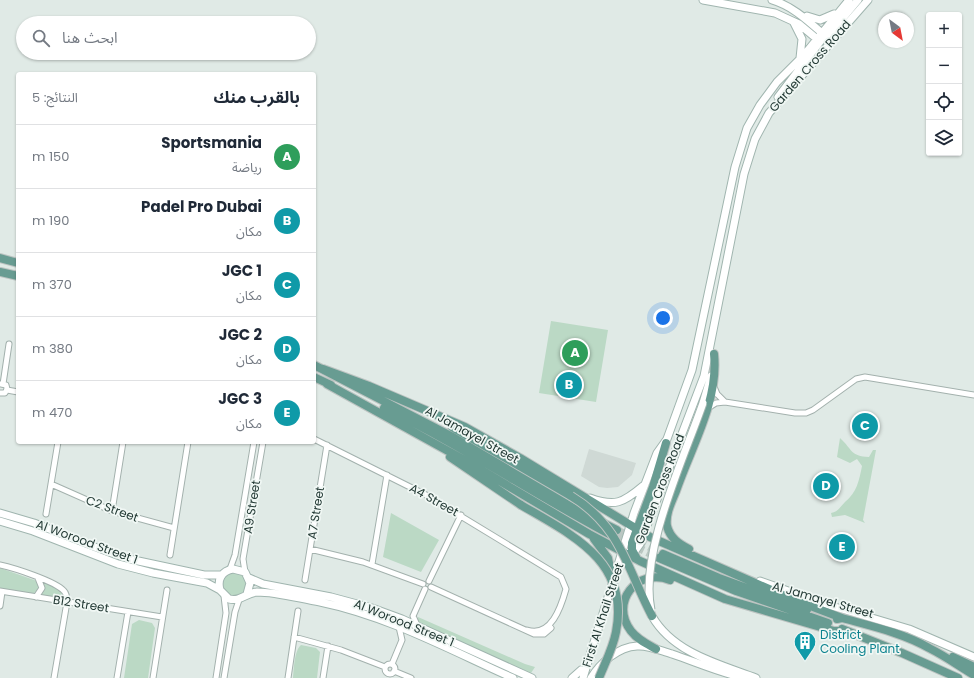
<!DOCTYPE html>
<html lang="ar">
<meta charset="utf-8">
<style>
:root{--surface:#fff;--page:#f6f6f7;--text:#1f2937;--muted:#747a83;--line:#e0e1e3;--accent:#ea580c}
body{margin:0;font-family:Poppins,"Noto Sans Arabic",sans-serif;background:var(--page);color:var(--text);direction:rtl}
.controls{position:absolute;right:12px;top:12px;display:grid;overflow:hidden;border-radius:4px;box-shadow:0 1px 3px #0004}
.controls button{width:36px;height:36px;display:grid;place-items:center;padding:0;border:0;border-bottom:1px solid var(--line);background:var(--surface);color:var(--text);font:20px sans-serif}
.compass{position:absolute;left:878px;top:12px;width:36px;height:36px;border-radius:50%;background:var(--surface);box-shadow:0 1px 3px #0004;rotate:148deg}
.you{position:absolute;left:663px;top:318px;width:14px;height:14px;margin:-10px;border:3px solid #fff;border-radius:50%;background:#1a73e8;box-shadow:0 0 0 6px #1a73e833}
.badge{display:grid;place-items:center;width:26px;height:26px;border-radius:50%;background:var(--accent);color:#fff;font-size:13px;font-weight:700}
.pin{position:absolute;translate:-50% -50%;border:2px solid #fff;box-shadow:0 1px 4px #0006}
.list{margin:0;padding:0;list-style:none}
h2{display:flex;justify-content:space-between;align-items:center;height:52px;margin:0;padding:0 16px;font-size:17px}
h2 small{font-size:13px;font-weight:400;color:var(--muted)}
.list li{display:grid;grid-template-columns:26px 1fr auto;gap:12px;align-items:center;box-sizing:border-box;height:64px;padding:0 16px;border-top:1px solid var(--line)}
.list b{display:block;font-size:15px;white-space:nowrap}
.list p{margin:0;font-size:13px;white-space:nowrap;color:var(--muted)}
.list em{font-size:13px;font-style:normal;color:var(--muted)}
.icon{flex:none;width:22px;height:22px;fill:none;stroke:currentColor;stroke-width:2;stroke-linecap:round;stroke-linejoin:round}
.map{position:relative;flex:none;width:974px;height:678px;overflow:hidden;direction:ltr}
.search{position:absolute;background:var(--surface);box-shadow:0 1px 3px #0004;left:16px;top:16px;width:300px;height:44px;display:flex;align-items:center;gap:10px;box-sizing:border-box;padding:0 14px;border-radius:22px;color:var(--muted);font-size:15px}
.panel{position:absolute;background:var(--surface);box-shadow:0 1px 3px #0004;left:16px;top:72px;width:300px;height:372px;border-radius:4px;direction:rtl}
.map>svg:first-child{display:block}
</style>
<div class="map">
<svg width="974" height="678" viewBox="0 0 974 678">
<rect width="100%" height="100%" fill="#e0eae6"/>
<path fill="#cfd9d5" d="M589,449L636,463L632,475L618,487L607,488L599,487L581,476Z"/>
<path fill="#bbd9c5" d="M551,321L608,330L596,402L539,393Z
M840,438C853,450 850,456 869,457L873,450H876L863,520L865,523L845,515L832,517L831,513C838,512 840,507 845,502C857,492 859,481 862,466L857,459L850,463L837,457Z
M391,513L439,540L421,572L383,557Z
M0,568L37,581L39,589L33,594L0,589Z
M222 584a12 12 0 1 1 24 0a12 12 0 1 1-24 0Z
M42,581L62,591L65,599L40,595L43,590Z
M418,617L525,664L535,667L531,673L428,628L417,622Z
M139,620L152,623L155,628L148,678H124L132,624Z
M301,645L316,648L320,652L317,678H293C294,669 294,651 301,645Z"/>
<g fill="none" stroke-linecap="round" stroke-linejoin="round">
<path stroke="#bac7c2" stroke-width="8" stroke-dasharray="8 4" stroke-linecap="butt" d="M617,530L663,554
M615,536L659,558"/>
<g stroke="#a3b1ad" stroke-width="7">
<path id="street" d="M3,384L9,344
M714,387L717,394L725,402
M7,390L18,392
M0,393H5L7,389L6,385L1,384
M708,408L716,403L725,402L795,413H806L813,410L856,379L865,377L974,395
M314,439L426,495L561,577L566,589C561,607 551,638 527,630
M51,484L112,511L174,528
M112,511L123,442
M46,514L58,442
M310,549L363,562L423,584
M170,555L188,442
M372,564L387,475
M0,565C14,568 55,581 64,591C67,594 67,598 67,602L54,678
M230,569L235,555L254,442
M245,572L243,559L263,442
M305,580L327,445
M429,581L461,515
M431,587L534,634H544L551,628
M0,591L162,617
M36,597L42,588L38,578
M0,606L2,592
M417,625L413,616L425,589
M294,637L341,650L385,667
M392,664L402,640L399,627
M385 669a5 5 0 1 1 10 0a5 5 0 1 1-10 0Z
M394,671L411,678
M117,678L128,612
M153,678L167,590
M216,678L226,613L224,596
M224,678L235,612L239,600
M288,678L298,611
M323,678L328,646"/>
</g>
<g stroke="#a0b5af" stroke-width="9">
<path id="secondary" d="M703,0L775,13L799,24L817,39H820
M772,0C792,6 806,19 822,33L823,36
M807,16L820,20L834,14
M794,23L802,39L800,58
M778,97L823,38L831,32L858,0
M703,403L711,376
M590,498C615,507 623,503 643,486
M0,513L34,523L97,548L129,559L204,575H222
M0,521L33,531L118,564L153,573L207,583L220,590
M629,552L635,551L640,544L704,376L744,174L755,139L769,113L868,0
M249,578L263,584L331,597L372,608L402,619L532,678
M760,581L825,604L909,629L974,657
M247,594L250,583L245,572L233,569C222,571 217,579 220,590L229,599C240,602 246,593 257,592C277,592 301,599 320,602C388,616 450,650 513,678
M652,616C673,653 719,664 756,678
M572,678L581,670
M583,678L634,513L657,453L667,439L692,370L735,167L747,128L760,105L777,82L804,55L849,0
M591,678C600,663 618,647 637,646C649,645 661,651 672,654C696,662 720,673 745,678"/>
</g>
<g stroke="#bdc4c2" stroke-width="10">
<path id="primary" d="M0,258L18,263
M0,272L18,276
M314,365L451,436L575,509L617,530
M323,369L369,386L465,427L520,458L650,537L792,599L842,618
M314,377L331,385
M327,384L468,462L589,534L640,561L725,599L834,631H846
M384,408C463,446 535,495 613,536
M452,427L571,496
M450,457L521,505
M594,539L608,558L613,582
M689,549C679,544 670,538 667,526C665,514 672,501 676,491C691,447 719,401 714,354
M663,554L719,578L807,610
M659,558L736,591L828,623
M637,559L632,550V543L653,487L666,443
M837,619L842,618C871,626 903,633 929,648C945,656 959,666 974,675
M842,629L902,653L958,678
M656,649C647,644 638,640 631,631C609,603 637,567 670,580
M953,657L974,667"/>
</g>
<use href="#street" stroke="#fff" stroke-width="5"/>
<use href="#secondary" stroke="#fff" stroke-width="7"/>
<use href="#primary" stroke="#689c92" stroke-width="8"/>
<g stroke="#a0b5af" stroke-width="9" stroke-linecap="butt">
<path id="secondary-bridge" d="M651,610C639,553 684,458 703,403"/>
</g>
<g stroke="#bdc4c2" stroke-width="10" stroke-linecap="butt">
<path id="primary-bridge" d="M571,496C621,526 627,569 652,616
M521,505C572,535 630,561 616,632C613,648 605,663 599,678"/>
</g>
<use href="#secondary-bridge" stroke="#fff" stroke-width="7"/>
<use href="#primary-bridge" stroke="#689c92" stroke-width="8"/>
</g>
<defs>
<g id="building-pin" transform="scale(1.15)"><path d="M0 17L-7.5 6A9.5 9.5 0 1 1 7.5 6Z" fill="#0f9aa8" stroke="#f0f7f4"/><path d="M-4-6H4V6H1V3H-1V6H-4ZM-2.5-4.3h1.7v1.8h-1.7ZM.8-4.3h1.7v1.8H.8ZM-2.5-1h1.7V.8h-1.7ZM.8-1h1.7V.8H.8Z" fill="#fff"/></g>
</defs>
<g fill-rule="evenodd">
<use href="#building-pin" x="805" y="642"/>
</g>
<g text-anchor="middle" stroke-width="3.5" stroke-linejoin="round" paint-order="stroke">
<g font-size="12" fill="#223934" stroke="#f0f7f4">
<text transform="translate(810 66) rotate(-49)" y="4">Garden Cross Road</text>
<text transform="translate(472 435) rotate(29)" y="4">Al Jamayel Street</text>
<text transform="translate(660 489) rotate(-69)" y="4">Garden Cross Road</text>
<text transform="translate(434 500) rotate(29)" y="4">A4 Street</text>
<text transform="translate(252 507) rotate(-81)" y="4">A9 Street</text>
<text transform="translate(112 509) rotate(20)" y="4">C2 Street</text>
<text transform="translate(316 513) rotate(-81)" y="4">A7 Street</text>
<text transform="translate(87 542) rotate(20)" y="4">Al Worood Street 1</text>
<text transform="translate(823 600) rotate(16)" y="4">Al Jamayel Street</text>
<text transform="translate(81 604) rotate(9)" y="4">B12 Street</text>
<text transform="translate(603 615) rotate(-72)" y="4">First Al Khail Street</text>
<text transform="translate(404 623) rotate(22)" y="4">Al Worood Street 1</text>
</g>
<g font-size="12" fill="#0d838f" stroke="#f0f7f4" text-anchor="start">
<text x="820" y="639">District<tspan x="820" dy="14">Cooling Plant</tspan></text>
</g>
</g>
</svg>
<div class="controls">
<button>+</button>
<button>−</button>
<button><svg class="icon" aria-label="locate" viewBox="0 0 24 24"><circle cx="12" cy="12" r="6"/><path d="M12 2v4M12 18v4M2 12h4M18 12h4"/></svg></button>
<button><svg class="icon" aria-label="layers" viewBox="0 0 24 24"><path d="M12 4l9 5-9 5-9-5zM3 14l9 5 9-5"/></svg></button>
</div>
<svg class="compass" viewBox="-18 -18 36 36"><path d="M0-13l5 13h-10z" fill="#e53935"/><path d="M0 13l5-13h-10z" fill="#747a83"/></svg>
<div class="you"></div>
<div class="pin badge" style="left:575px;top:353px;background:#2e9e5b">A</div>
<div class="pin badge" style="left:569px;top:385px;background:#0f9aa8">B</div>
<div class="pin badge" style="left:865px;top:426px;background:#0f9aa8">C</div>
<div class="pin badge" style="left:826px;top:486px;background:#0f9aa8">D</div>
<div class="pin badge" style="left:842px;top:547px;background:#0f9aa8">E</div>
<div class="search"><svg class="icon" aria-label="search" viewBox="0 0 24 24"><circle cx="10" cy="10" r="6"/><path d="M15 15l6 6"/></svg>ابحث هنا</div>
<section class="panel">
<h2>بالقرب منك<small>النتائج: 5</small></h2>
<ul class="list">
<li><span class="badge" style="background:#2e9e5b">A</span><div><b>Sportsmania</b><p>رياضة</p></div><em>150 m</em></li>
<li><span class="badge" style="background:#0f9aa8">B</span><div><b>Padel Pro Dubai</b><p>مكان</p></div><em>190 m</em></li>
<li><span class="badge" style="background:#0f9aa8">C</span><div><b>JGC 1</b><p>مكان</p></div><em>370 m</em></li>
<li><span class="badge" style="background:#0f9aa8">D</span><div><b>JGC 2</b><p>مكان</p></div><em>380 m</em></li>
<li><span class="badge" style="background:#0f9aa8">E</span><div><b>JGC 3</b><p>مكان</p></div><em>470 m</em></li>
</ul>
</section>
</div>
